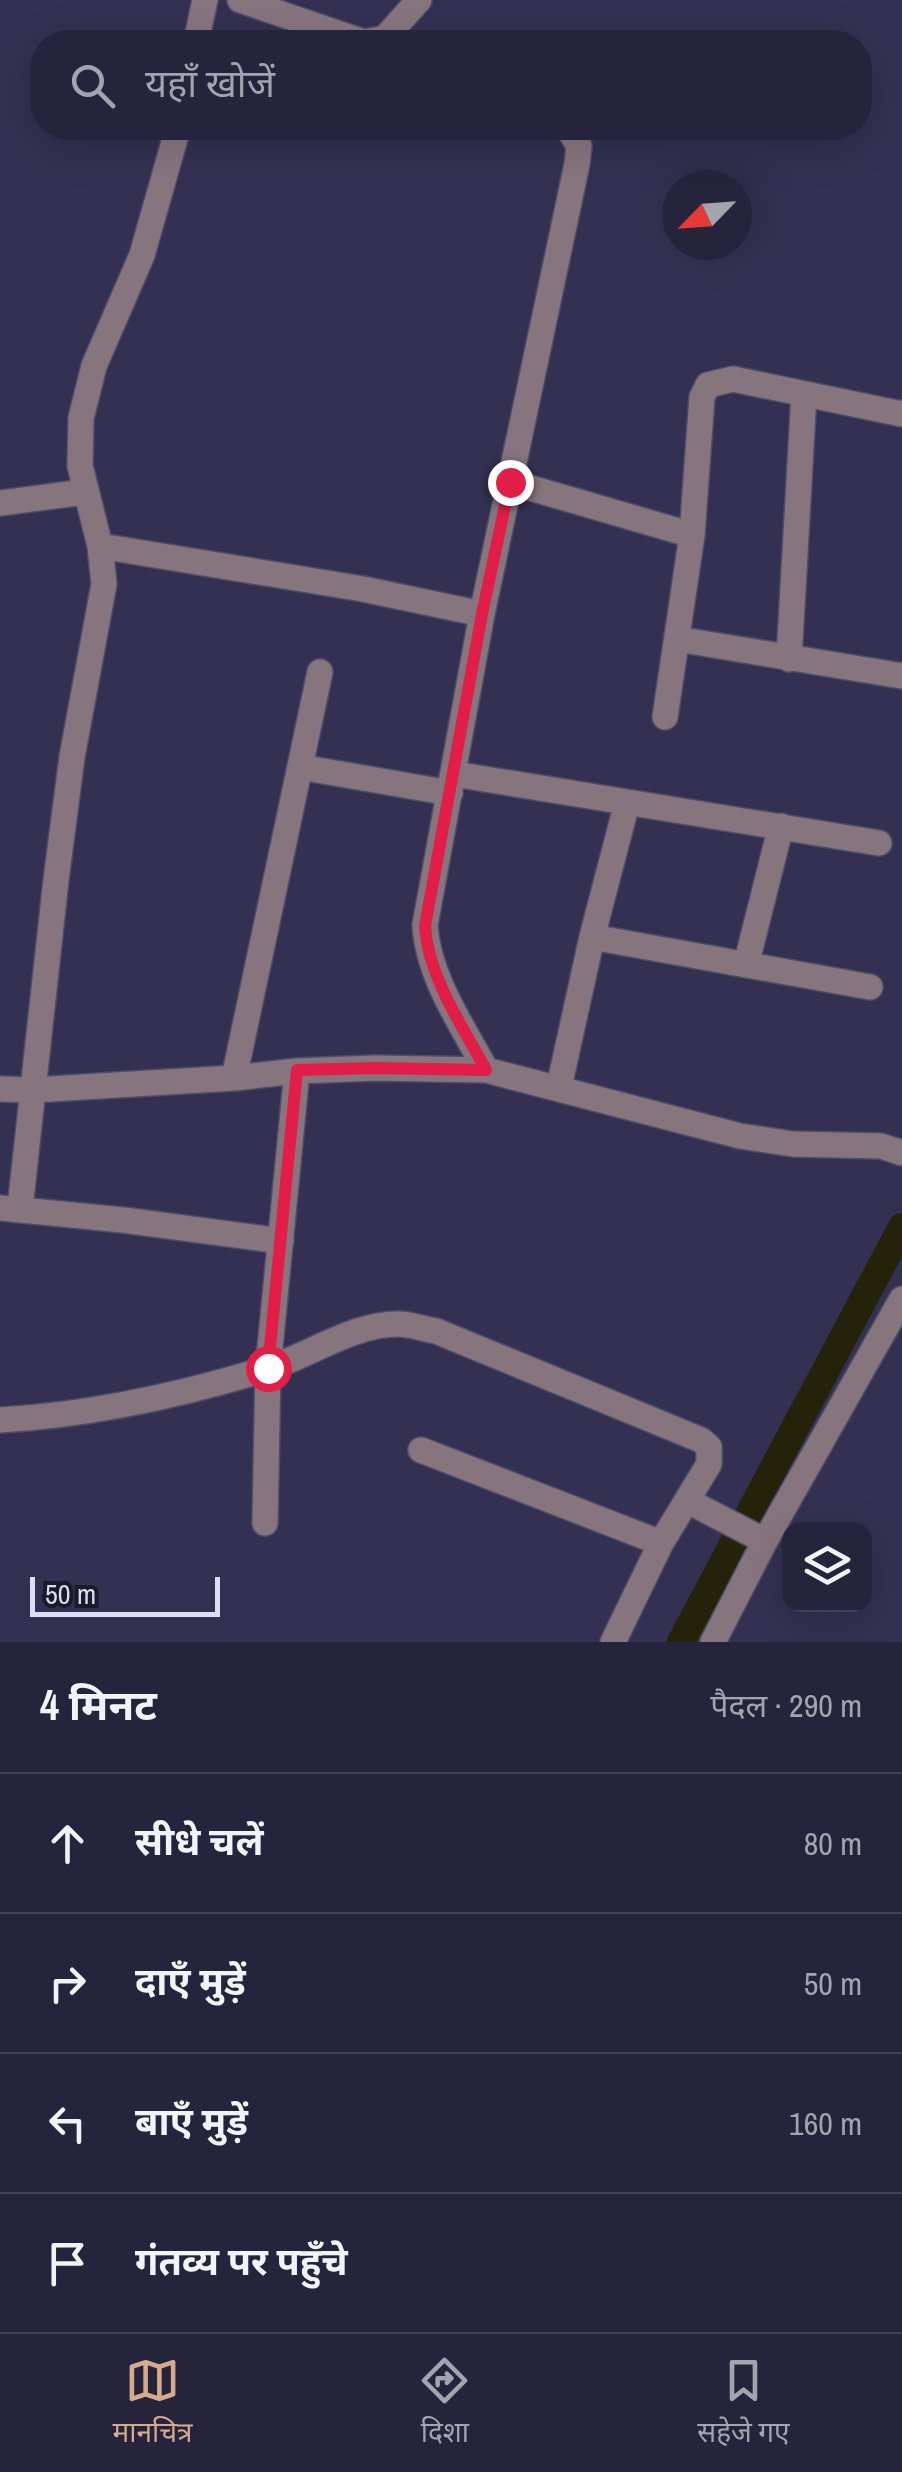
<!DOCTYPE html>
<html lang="hi">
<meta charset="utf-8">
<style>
:root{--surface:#26243d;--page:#323048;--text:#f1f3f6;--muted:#a4a4b0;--line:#424157;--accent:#d6ab8b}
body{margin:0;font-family:"Archivo Narrow","Noto Sans Devanagari",sans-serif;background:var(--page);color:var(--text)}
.controls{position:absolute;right:30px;bottom:30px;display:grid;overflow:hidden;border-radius:20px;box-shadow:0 10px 40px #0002}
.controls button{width:90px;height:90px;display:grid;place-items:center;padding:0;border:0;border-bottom:2px solid var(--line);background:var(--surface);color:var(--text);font:50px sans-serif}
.compass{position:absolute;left:662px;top:170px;width:90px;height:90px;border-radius:50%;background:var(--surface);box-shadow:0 10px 40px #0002;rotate:245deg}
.scale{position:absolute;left:30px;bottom:25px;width:190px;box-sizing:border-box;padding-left:10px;border:5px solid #deddf3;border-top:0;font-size:28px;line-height:35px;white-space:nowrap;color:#deddf3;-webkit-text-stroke:8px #1b1a29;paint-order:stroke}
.stop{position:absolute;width:30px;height:30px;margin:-22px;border:8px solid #e11d48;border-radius:50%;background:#fff}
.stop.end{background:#e11d48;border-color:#fff;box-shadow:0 2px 10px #0008}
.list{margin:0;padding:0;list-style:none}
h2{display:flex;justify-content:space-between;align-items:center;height:130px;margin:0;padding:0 40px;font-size:42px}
h2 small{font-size:32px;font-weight:400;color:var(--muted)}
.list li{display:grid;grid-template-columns:65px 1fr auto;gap:30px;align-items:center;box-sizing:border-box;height:140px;padding:0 40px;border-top:2px solid var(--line)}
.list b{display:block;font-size:38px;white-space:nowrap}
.list em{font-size:32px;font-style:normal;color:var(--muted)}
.icon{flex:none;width:55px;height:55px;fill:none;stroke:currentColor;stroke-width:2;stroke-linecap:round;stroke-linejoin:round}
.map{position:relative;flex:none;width:902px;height:1642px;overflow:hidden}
.search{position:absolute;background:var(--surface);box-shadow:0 10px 40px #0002;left:30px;right:30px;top:30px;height:110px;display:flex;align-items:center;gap:25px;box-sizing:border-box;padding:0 35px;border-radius:40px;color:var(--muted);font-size:38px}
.sheet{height:690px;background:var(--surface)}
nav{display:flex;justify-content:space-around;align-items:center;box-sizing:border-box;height:140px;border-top:2px solid var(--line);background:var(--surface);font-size:28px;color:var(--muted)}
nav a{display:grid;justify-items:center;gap:5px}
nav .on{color:var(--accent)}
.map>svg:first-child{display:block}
</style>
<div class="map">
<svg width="902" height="1642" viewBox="0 0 902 1642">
<rect width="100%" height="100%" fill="#333051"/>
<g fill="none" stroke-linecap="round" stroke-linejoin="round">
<path stroke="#24230a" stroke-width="28" d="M681,1642L902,1227"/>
<g stroke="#4e4c6b" stroke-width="28">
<path id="minor" d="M240,0L364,42
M196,42L205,0
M365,42L385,38L419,0
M510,482L692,535
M0,503L85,492
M100,546L363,589L482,614
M677,639L902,676
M789,659L804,394
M665,717L692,535L702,397L708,385L733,379L902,414
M300,767L450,793
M454,774L879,843
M592,937L870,987
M746,965L781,826
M486,1070C462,1025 428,977 425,925L482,614L577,164L579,146L568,128
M234,1078L320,672
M559,1087L592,937L627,803
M0,1089L33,1090L234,1078L297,1071L375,1068L486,1070L740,1136L793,1144L881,1146L902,1153
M0,1208L123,1220L281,1241
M20,1208L56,880L72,757L104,584L100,546L80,466L81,418L94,366L142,255L178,128
M0,1420C88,1415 181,1395 266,1369C309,1356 352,1324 398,1324C410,1324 424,1329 436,1331L701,1440L709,1447V1464L661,1543L613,1642
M421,1450L661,1543
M688,1501L765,1541
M265,1523L268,1368L297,1071
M713,1642L765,1541L902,1299"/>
</g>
<use href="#minor" stroke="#87757e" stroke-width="25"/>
</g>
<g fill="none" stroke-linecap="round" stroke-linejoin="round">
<path stroke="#e11d48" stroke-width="12" d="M268,1368L297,1070L375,1068L486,1070C462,1025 428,977 425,926L482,614L510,482"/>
</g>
</svg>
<div class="controls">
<button><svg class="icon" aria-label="layers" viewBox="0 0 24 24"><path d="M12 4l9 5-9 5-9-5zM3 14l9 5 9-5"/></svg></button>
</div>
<svg class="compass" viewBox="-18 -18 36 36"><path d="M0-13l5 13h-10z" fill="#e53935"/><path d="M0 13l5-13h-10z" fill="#a4a4b0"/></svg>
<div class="scale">50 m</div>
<div class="stop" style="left:268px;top:1368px"></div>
<div class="stop end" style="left:510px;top:482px"></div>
<div class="search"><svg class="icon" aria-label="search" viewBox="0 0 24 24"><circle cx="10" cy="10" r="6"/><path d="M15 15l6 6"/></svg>यहाँ खोजें</div>
</div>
<section class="sheet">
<h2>4 मिनट<small>पैदल · 290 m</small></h2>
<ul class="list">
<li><svg class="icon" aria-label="ahead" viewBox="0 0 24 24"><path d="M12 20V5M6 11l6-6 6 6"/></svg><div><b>सीधे चलें</b></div><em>80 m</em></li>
<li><svg class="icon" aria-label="right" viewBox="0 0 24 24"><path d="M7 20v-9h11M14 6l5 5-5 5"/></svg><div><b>दाएँ मुड़ें</b></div><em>50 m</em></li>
<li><svg class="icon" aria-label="left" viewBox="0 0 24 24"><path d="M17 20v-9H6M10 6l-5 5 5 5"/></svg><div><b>बाएँ मुड़ें</b></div><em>160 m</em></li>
<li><svg class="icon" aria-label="arrive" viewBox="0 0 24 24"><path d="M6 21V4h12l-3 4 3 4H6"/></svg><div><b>गंतव्य पर पहुँचे</b></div></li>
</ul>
</section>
<nav>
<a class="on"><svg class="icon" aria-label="map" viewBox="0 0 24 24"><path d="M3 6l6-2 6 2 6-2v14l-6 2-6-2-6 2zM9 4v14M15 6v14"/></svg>मानचित्र</a>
<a><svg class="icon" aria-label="directions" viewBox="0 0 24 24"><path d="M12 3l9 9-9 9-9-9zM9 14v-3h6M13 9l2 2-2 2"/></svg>दिशा</a>
<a><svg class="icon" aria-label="saved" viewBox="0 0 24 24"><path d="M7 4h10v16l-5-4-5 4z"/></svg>सहेजे गए</a>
</nav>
